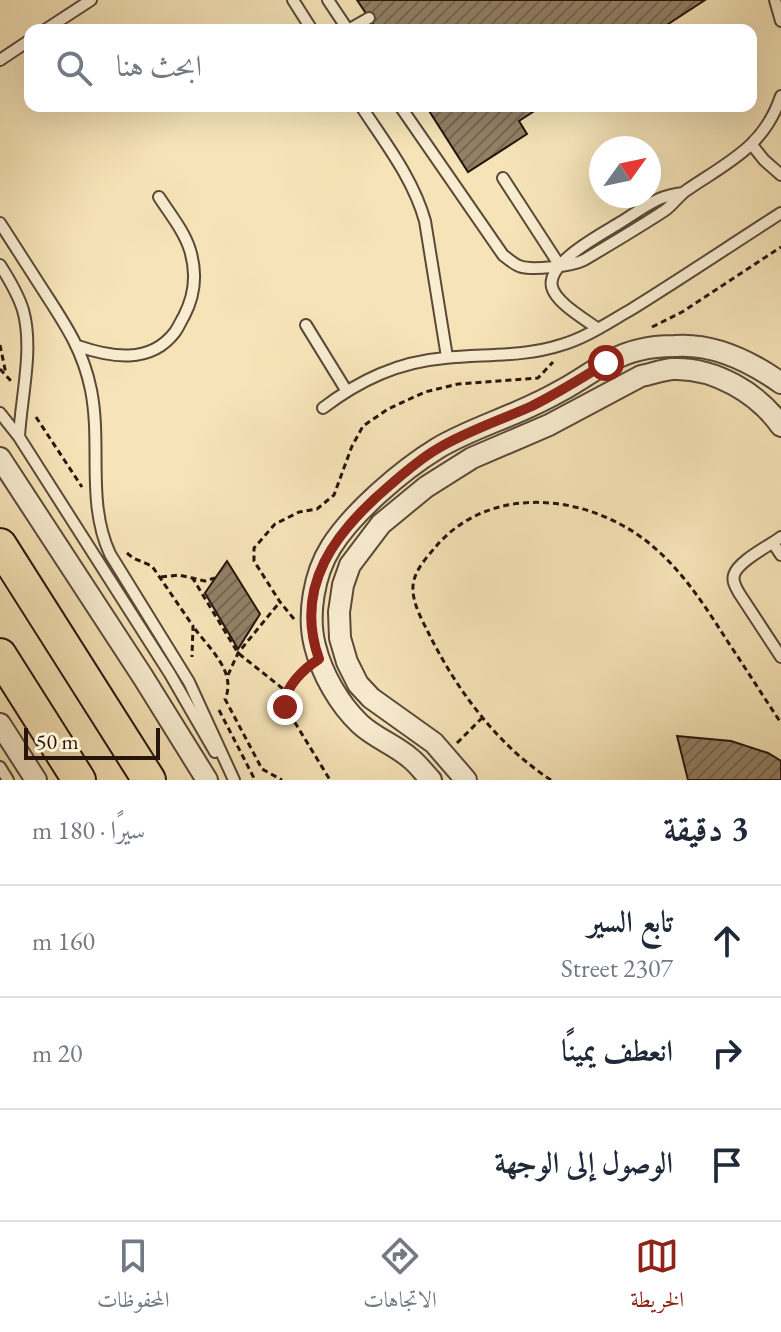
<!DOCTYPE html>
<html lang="ar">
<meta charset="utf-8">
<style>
:root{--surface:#fff;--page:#f2f2f3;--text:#1f2937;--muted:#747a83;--line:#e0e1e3;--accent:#8f2418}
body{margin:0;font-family:"EB Garamond",Amiri,serif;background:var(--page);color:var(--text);direction:rtl}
.compass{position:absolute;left:589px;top:136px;width:72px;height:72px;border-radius:50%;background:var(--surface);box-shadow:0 8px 32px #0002;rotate:57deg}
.scale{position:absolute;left:24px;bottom:20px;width:136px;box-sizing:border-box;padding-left:8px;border:4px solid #27150d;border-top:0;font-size:22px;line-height:28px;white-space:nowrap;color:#27150d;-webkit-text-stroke:6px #f9edd1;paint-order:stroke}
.stop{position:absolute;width:24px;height:24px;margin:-18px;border:6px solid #8f2418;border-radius:50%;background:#fff}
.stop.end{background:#8f2418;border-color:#fff;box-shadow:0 2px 8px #0008}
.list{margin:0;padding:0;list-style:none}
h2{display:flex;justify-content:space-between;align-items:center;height:104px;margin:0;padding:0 32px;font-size:34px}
h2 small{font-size:26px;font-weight:400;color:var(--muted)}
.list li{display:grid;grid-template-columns:52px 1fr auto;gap:24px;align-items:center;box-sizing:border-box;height:112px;padding:0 32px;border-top:2px solid var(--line)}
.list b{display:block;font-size:30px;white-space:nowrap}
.list p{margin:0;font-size:26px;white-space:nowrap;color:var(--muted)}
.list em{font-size:26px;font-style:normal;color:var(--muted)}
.icon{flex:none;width:44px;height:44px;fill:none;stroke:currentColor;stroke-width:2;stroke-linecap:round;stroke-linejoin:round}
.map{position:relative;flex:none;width:781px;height:780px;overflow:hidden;direction:ltr}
.search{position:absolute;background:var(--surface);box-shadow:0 8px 32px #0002;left:24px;right:24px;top:24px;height:88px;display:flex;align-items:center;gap:20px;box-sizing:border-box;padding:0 28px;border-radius:16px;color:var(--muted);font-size:30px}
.sheet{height:440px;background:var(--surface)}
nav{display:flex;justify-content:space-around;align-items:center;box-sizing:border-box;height:112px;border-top:2px solid var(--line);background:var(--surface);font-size:22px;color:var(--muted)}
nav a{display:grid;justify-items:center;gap:4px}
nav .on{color:var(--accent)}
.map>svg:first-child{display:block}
</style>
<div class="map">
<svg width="781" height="780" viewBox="0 0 781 780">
<defs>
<pattern id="building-hatch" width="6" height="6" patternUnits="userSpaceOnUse" patternTransform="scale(2)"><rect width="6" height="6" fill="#938166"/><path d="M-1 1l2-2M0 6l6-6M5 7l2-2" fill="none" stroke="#786852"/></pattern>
</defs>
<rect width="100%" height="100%" fill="#f6e4b8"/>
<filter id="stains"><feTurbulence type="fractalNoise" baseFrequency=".0025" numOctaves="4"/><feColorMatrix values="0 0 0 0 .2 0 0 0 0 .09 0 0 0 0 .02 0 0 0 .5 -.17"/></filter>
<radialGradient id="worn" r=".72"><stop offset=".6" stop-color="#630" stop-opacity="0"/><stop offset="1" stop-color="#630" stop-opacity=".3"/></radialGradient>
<path fill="url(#building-hatch)" stroke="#27150d" stroke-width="2" d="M357,0H705L659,30H377Z
M426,106H542L519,121L527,134L468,172Z
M227,561L260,614L238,649L205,593Z
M677,736L731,741L768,753L781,761V780H688Z"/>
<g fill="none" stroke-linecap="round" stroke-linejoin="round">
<g stroke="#5b4938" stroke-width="14">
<path id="service" d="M293,0L312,30
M328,0L348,30
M775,0L781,21
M45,30L91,0
M348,30L369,18
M0,60L30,40
M361,106C385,143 413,178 425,221L447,357
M400,106L503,255C508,259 514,264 519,266C531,271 572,266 584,260C611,244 638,228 664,211C673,205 678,196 687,190C728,162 764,147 781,96
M752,145L764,160L781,175
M503,178L560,266
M0,223C14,245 29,268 43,290C65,324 83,350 91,390C102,445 86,502 110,554L189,682L234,780
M0,265C9,279 18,294 23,310C34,349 21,397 19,437
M306,325L346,390
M598,329C585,319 556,303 552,287C546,262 604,233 621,222C634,214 646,205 659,199C666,196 674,194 683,193
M78,346C110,357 150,365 175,332C178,328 181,321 184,316C195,295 197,273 190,250C184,231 170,214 159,197
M323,408C360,380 398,362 445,358C484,354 524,357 561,345C586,338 609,322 632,309C682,278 731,245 781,213
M0,413L19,437L170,674L215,752
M781,537C769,546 738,561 734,575C732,582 736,587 739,593L781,657
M773,543L781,555
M0,767L8,780"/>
</g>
<g stroke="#5b4938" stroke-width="24">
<path id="minor" d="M0,458L143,677L207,780
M0,724L36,780
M431,780C424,773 418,764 410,758C395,745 375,738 360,724C339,704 322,674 315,646C307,615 314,574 331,547C353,512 402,470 438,448C468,430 505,419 537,403C546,399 555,394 564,389C588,376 611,356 639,350C650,347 663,346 675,346C714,343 750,361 781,383
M466,780L434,743L371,698L358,684L347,662L340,638L339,612L343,585L350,565L381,524L426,487L472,458L549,425L641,376C651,374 662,370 672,369C714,367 758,393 781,426"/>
</g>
<g stroke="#27150d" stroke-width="36">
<path id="primary" d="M0,545L149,780
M0,655L79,780"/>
</g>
<path stroke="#27150d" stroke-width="3" stroke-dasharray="6 4" stroke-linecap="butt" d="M652,327L682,312L781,247
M0,345L6,374
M0,369L11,381
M36,417L82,487
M127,553L133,558L152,566L193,626L192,657
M161,577L179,575L205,581L215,578
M192,577L238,653L287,692
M294,619L280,602L254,561V548L275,524L299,512L317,509L334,495L352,446L363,426L388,409L425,392L458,384L538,378L553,362
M195,629C210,649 237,673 225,699L262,769L282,780
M302,671L287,692L283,703L330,780
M228,675L238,653L279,603
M219,710L255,780
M457,743L483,717
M551,780C497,745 456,689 428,632C421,618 412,602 413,586C414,570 428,556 438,544C496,480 598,496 657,550C686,576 707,609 728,642C746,669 763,696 781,723"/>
<use href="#service" stroke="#f9edd1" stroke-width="10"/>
<use href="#minor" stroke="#f9edd1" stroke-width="20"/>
<use href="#primary" stroke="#f6e4b8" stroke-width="32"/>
</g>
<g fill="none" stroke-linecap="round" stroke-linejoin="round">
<path stroke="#8f2418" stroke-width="10" d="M285,707L283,703C289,683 302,670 319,659C293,586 336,531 389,486C405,472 420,459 437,449C467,431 501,420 532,406C558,393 582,378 606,363"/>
</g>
<rect width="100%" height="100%" filter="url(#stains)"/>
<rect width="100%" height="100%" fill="url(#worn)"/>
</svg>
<svg class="compass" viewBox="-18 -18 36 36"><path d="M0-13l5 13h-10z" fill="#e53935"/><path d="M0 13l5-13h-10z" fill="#747a83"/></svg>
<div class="scale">50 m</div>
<div class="stop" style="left:606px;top:363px"></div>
<div class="stop end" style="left:285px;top:707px"></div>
<div class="search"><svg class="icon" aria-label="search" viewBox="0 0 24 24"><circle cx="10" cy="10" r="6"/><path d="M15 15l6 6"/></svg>ابحث هنا</div>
</div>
<section class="sheet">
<h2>3 دقيقة<small>سيرًا · 180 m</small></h2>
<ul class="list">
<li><svg class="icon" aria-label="ahead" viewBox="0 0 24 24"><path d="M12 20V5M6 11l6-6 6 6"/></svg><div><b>تابع السير</b><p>Street 2307</p></div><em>160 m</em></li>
<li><svg class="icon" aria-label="right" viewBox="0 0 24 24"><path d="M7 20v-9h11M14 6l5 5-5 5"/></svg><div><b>انعطف يمينًا</b></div><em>20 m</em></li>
<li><svg class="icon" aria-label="arrive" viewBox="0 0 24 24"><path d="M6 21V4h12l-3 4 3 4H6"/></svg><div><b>الوصول إلى الوجهة</b></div></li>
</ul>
</section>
<nav>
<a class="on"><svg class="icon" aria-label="map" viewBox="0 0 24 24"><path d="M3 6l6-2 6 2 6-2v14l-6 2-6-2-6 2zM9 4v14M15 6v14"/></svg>الخريطة</a>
<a><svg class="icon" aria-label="directions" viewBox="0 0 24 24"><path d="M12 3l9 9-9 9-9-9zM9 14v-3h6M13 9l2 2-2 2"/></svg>الاتجاهات</a>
<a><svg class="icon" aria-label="saved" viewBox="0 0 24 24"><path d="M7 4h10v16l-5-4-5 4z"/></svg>المحفوظات</a>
</nav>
